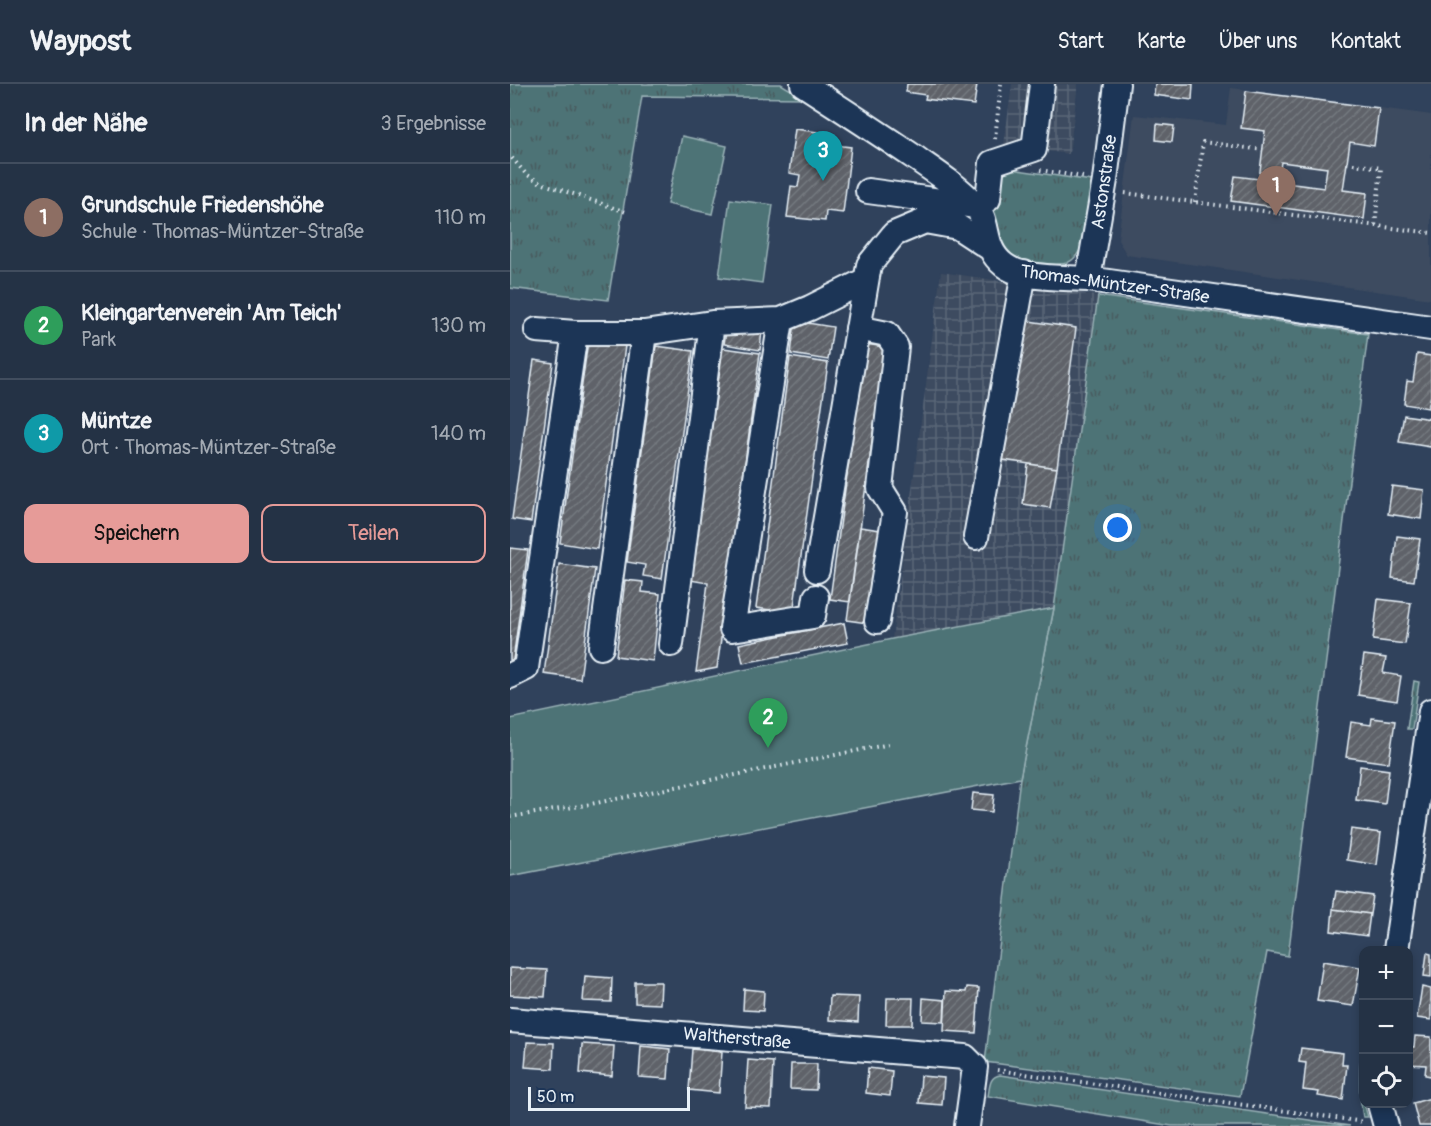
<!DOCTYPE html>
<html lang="de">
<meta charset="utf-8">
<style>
:root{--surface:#243245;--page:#2c3a4c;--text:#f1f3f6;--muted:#a3aab3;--line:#414d5e;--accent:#e69b98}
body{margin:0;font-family:Pangolin,sans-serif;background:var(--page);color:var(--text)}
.controls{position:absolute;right:18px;bottom:18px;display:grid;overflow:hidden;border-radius:12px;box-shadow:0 3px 9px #0003}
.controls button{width:54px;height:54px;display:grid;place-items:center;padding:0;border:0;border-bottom:2px solid var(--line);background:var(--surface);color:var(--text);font:30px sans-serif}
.scale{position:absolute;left:18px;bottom:15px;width:162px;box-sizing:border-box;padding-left:6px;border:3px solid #e8f1f8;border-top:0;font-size:16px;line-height:21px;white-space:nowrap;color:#e8f1f8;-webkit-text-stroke:4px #1d3557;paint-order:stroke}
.you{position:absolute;left:608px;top:444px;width:21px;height:21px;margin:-15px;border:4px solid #fff;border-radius:50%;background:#1a73e8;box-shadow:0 0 0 9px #1a73e833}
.badge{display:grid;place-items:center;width:39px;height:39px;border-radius:50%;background:var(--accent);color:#fff;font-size:20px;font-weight:700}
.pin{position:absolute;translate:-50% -50px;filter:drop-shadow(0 2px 3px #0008)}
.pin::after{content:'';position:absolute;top:32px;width:21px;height:18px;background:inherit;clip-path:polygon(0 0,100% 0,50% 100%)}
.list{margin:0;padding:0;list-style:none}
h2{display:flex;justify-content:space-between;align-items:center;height:78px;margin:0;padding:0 24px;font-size:26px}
h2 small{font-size:20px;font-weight:400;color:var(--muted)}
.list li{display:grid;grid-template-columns:39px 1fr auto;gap:18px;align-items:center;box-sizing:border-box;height:108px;padding:0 24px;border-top:2px solid var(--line)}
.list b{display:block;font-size:22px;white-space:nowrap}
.list p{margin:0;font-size:20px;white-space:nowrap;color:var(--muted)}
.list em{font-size:20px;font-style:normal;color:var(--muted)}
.actions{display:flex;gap:12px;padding:18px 24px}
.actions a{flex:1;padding:14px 0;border:2px solid var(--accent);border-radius:12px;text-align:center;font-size:21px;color:var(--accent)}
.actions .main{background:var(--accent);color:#111}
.icon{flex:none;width:33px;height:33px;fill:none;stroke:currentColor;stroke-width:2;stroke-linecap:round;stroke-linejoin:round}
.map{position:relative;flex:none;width:921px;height:1042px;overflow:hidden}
header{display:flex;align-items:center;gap:36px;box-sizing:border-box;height:84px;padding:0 30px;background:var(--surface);border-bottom:2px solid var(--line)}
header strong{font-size:28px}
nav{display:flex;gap:33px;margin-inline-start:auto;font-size:21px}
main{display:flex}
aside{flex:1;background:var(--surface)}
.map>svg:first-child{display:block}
</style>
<header>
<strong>Waypost</strong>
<nav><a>Start</a><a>Karte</a><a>Über uns</a><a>Kontakt</a></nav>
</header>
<main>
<aside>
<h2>In der Nähe<small>3 Ergebnisse</small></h2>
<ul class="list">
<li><span class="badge" style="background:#8d6e63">1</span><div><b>Grundschule Friedenshöhe</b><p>Schule · Thomas-Müntzer-Straße</p></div><em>110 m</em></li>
<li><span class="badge" style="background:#2e9e5b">2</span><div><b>Kleingartenverein 'Am Teich'</b><p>Park</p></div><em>130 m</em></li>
<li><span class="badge" style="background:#0f9aa8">3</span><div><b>Müntze</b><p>Ort · Thomas-Müntzer-Straße</p></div><em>140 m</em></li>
</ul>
<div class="actions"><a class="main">Speichern</a><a>Teilen</a></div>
</aside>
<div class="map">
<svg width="921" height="1042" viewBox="0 0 921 1042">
<defs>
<pattern id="industrial-grid" width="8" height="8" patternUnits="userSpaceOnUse" patternTransform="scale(1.5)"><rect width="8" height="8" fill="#3e4c60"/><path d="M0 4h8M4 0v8" fill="none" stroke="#5a6678"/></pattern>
<pattern id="grass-tufts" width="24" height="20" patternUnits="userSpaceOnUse" patternTransform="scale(1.5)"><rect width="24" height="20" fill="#4d7376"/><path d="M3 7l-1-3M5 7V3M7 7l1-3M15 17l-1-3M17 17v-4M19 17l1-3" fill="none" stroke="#495b5e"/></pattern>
<pattern id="building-hatch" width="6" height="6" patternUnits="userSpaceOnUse" patternTransform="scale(1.5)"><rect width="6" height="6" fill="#5e6269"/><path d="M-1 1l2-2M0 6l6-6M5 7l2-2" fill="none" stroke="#75797f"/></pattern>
</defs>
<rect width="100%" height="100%" fill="#30425c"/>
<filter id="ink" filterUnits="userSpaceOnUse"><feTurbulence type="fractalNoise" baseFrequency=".0167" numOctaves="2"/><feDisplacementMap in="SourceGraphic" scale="12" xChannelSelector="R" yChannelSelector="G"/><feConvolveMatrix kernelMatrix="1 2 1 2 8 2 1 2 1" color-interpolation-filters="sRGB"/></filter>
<g filter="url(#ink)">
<path fill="#3e4c60" d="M721,4L921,31V215L617,171L608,156L624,31L716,41Z"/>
<path fill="url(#industrial-grid)" d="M502,0H568L559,70L494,61Z
M431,188L588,212L544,524L382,555Z"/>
<path fill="url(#grass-tufts)" stroke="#9ab2b7" stroke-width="1.5" d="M0,0H271L294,14L132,12L98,216L0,204Z
M488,83L582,97C579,119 580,170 557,179C548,182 537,180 529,179C516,177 504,175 492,170L480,142Z
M588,212L858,250L778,872L757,868L730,1012L475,978L510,694L544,524Z
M904,597L909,598L902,645H897Z
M851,972H854V1020L858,1033H853C849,1012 849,993 851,972Z
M490,991L840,1042H662L478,1012C480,1002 479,993 490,991Z"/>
<path fill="#4d7376" stroke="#9ab2b7" stroke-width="1.5" d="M172,52L217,62L202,130L157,120Z
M220,115L263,121L252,199L209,193Z
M544,524L510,694L0,792V635L382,555Z"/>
<path fill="url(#building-hatch)" stroke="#e8f1f8" stroke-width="1.5" fill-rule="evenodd" d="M397,0H467L464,21L415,15L416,11L396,8Z
M645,0H683L682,16L644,11Z
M736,7L869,24L864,62L840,58L837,79L833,106L857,109L854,135L721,117L725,92L749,95L755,47L731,44ZM771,78L817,84L814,104L768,98Z
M647,40L664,42L662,58L646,56Z
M285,45L307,48L306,59L341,63L333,129L316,127L315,137L277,133L281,102L288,103L290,91L279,89Z
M512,236L566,244L547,384L493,376Z
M285,237L323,243L318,276L281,270Z
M217,241L252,246L250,266L214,260Z
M78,257L115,262L87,465L50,459Z
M355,260L375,263L340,518L320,515Z
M146,262L183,267L152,495L133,492L135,481L117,478Z
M213,264L250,269L207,584L186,588L198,499L180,496Z
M907,270L921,272V312L918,324L894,320L897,297L903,298Z
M280,273L318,279L283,529L246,524Z
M24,276L43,279L21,438L2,435Z
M894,331L921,335V363L889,358Z
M518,380L547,384L540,424L513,420Z
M882,402L914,406L911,435L878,430Z
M350,443L370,446L357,539L337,536Z
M887,452L910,455L904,497L882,494Z
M0,464L18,466L3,576H0Z
M49,480L85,485L70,595L34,590Z
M115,496L133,498L132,508L150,510L143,577L106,572Z
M868,515L901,519L895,560L863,556Z
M334,539L338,559L233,579L229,560Z
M854,571L876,574L873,589L891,592L887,617L848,611Z
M862,634L885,637L879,679L836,673L841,638L861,641Z
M850,682L879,686L875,720L846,716Z
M463,709L484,711L482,728L461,726Z
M841,745L871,749L867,781L837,776Z
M826,807L863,812L860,830L823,825Z
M823,825L860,830L857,852L821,847Z
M917,869L921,870V893L914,892Z
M813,877L850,883L843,922L807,917Z
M0,884L37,886L35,913L0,911Z
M75,892L102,894L101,918L73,917Z
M125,898H151L150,920L125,919Z
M457,903L469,904L466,949L434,947L436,907L456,908Z
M912,903L921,905V936L907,934Z
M234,905L254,907L253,927L233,926Z
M320,912L349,913L348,938L319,936Z
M377,914H403L402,941H376Z
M413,914L435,916L434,938L412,937Z
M905,952L921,953V992L915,991L916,981L898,980L899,963H904Z
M17,958L44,959L43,985L15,983Z
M72,960L104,962L102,992L70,989Z
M131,962L160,965L158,995L129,993Z
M791,964L833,969L832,981H837L833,1016L808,1012L809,1008L793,1006L796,979L789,978Z
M182,965L212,968L209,1009L179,1006Z
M238,976L263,978L261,1024L235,1023Z
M281,980H307L306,1006L280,1005Z
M358,984L382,987L380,1012L356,1009Z
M411,992L434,994L432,1021L409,1019Z
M921,1014V1042H909L903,1019Z"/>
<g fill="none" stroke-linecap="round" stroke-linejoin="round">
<g stroke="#e8f1f8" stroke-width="28">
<path id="minor" d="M293,0C330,24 367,48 404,73C424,87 448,102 465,121C481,139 471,163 494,181C513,196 555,193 578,195L921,244
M358,107L466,122L478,115L482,79L524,65L532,0
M578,195L595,96L607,0
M271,236L222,545L303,532L306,513
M348,244L377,250L386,263L370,404L385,428L367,537
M27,246L65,249H134L202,239L271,236L300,224L356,196
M466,453L514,189
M307,486L359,181L384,150L415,137L448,143L480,164
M161,560L202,239
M91,563L134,249
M0,592L16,584L65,249
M886,866L921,627
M0,936L455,973L465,983L457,1042
M870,1020L876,1042"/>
</g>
<path stroke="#e8f1f8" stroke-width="4" stroke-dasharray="1.5 4.5" stroke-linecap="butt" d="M485,55L491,0
M2,74L16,90L31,99L116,128
M837,79L871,84L865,142
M530,86L573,93
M615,109L921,149
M685,118L693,58L753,66
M0,733L76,721L380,660
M487,986L854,1038"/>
<use href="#minor" stroke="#1d3557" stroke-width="24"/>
</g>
</g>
<g text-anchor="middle" stroke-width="6" stroke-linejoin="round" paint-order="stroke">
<g font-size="18" fill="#e8f1f8" stroke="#1d3557">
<text transform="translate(594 98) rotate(-82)" y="6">Astonstraße</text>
<text transform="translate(605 200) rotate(8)" y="6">Thomas-Müntzer-Straße</text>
<text transform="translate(227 954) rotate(5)" y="6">Waltherstraße</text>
</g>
</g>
</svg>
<div class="controls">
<button>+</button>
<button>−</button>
<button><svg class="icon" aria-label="locate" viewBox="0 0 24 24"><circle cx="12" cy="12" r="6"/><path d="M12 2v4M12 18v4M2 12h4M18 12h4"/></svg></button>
</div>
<div class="scale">50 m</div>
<div class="you"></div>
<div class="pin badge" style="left:766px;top:132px;background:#8d6e63">1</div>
<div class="pin badge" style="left:258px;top:664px;background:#2e9e5b">2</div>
<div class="pin badge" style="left:313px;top:97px;background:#0f9aa8">3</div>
</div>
</main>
